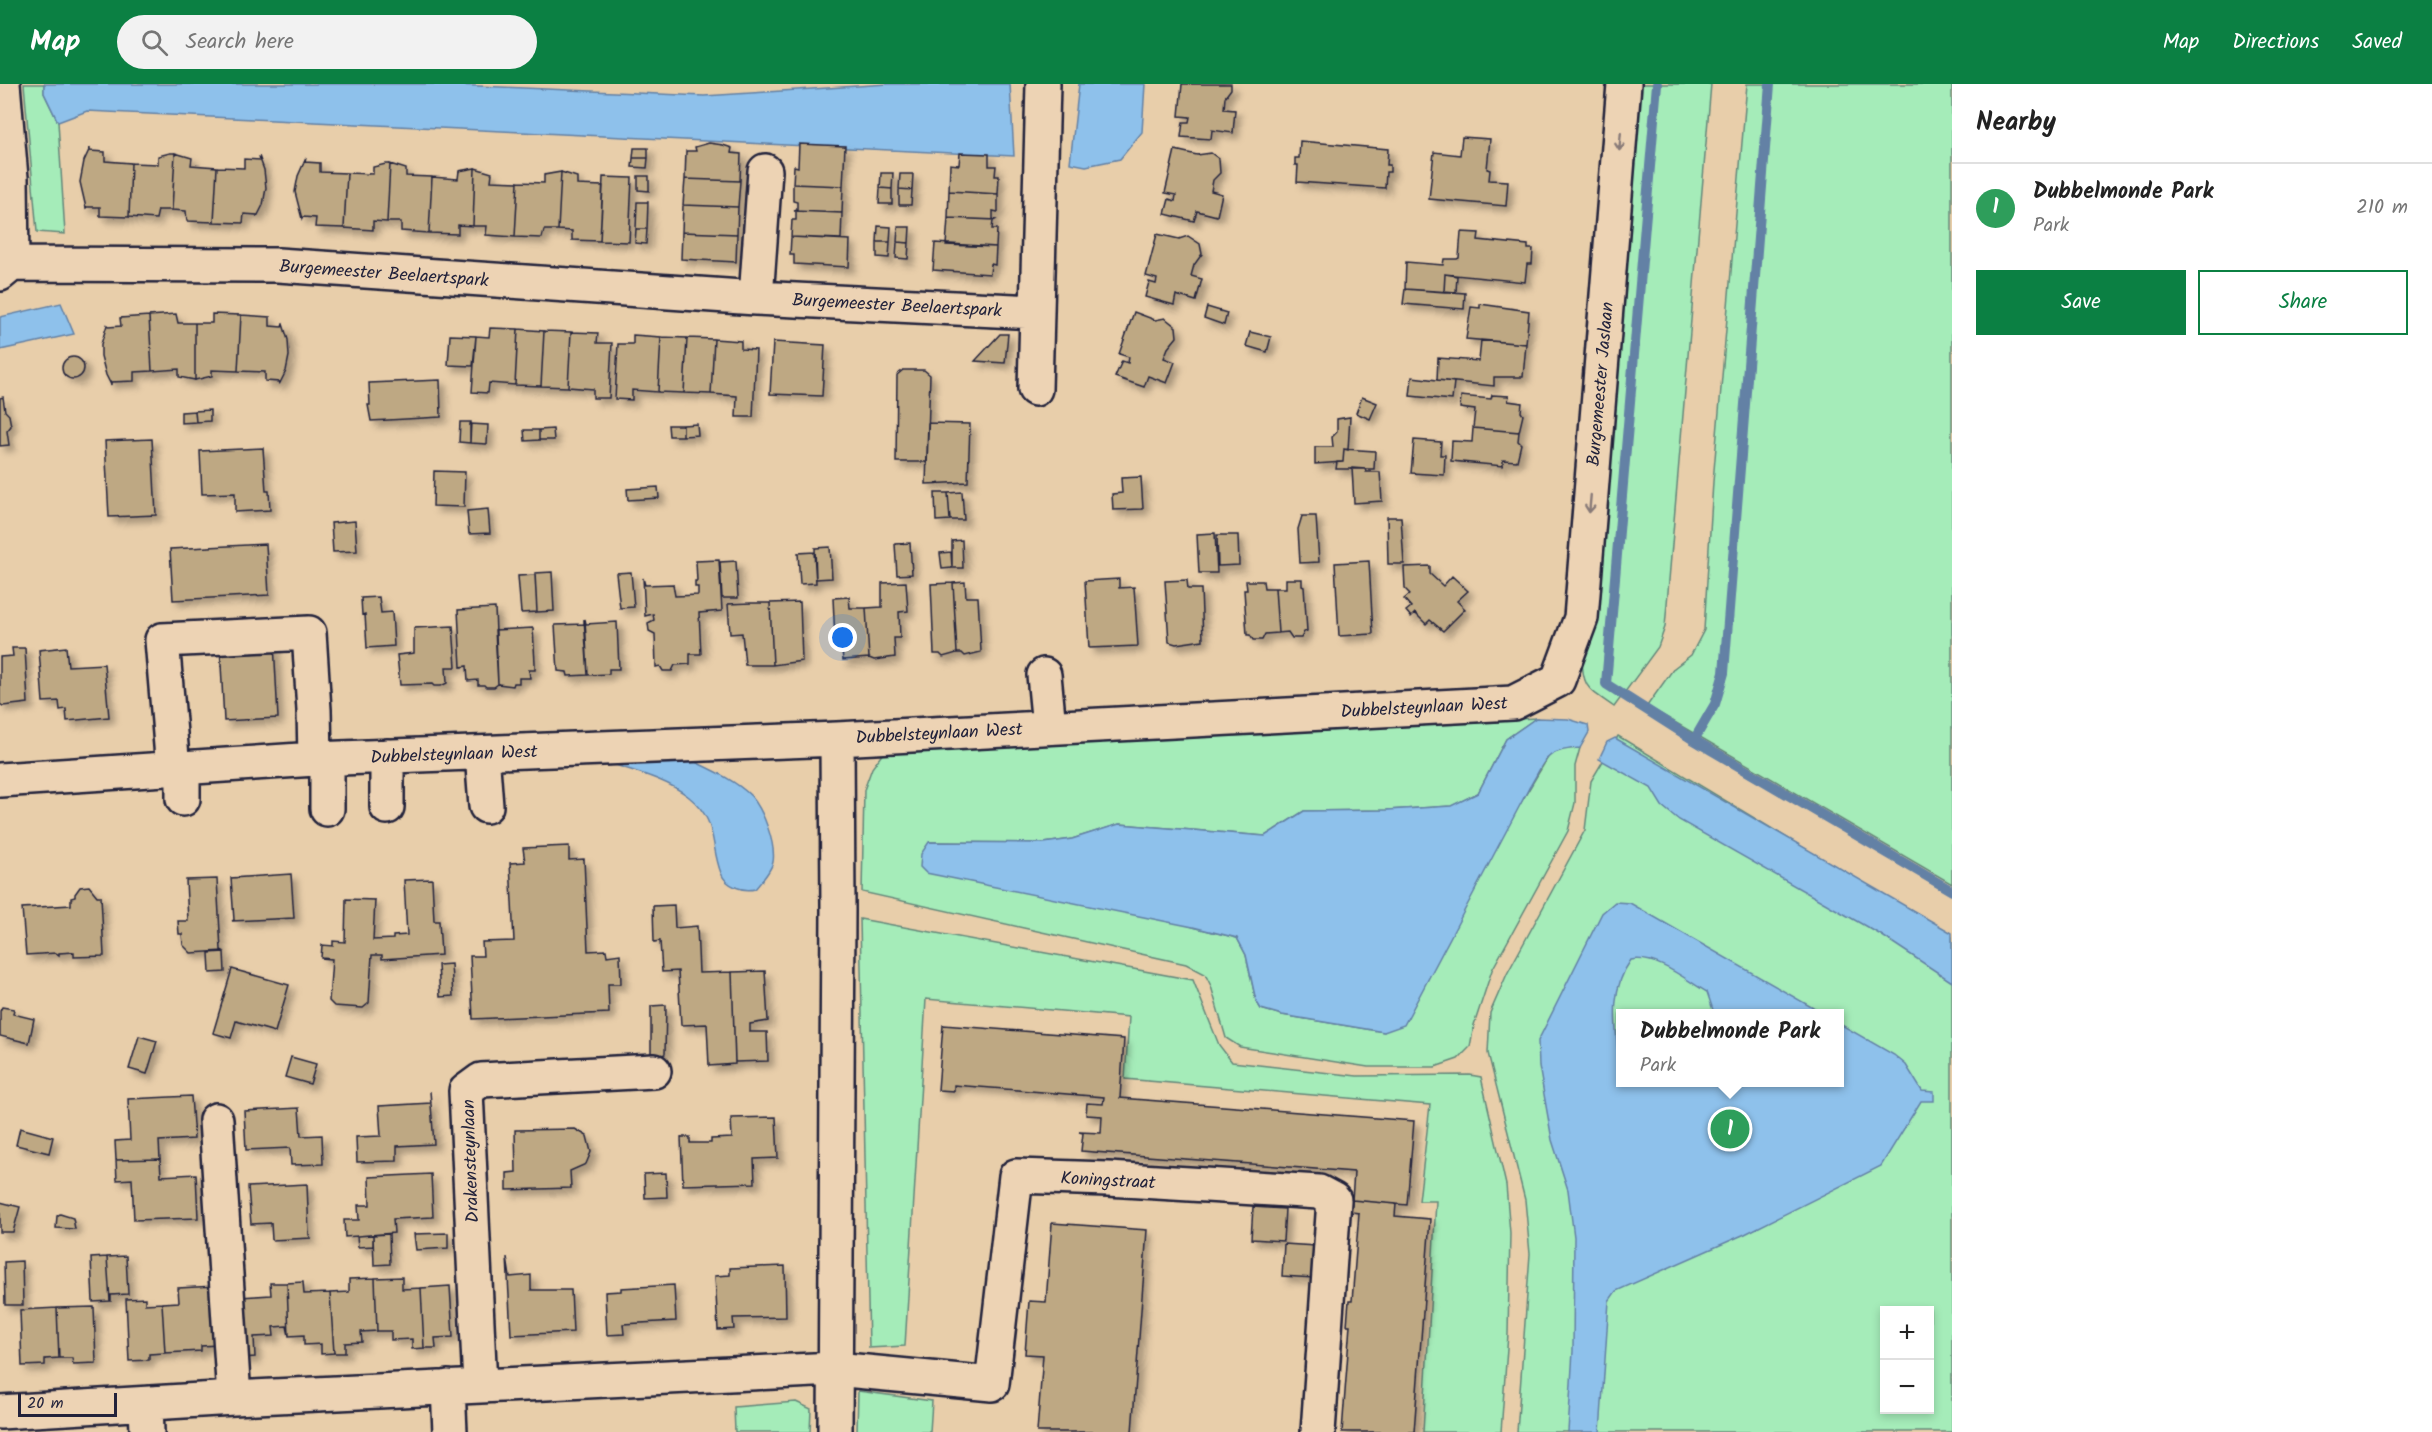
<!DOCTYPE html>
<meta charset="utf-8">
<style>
:root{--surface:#fff;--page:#f2f2f2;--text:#222;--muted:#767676;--line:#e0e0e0;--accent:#0b8043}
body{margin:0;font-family:Kalam,sans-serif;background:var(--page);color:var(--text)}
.controls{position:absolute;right:18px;bottom:18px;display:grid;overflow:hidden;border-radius:0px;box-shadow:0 3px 9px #0003}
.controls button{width:54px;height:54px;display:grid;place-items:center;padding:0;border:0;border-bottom:2px solid var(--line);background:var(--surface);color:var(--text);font:30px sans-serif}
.scale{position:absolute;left:18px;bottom:15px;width:99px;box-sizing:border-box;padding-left:6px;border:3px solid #22223b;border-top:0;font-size:16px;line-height:21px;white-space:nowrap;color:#22223b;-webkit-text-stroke:4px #edd3b4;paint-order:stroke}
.you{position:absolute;left:843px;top:554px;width:21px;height:21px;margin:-15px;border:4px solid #fff;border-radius:50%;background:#1a73e8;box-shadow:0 0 0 9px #1a73e833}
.badge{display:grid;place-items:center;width:39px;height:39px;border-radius:50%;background:var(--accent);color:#fff;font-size:20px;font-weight:700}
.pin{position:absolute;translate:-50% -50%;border:3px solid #fff;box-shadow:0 2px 6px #0006}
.popup{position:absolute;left:1616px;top:925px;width:228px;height:78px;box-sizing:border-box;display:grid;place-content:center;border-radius:0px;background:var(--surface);filter:drop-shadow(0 2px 4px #0005);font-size:20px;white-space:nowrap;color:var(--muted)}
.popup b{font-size:22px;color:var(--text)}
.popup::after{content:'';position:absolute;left:50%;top:100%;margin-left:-12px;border:12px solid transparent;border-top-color:var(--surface)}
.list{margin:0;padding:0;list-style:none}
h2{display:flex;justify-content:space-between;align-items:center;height:78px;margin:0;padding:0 24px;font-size:26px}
h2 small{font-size:20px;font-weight:400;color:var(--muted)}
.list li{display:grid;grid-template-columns:39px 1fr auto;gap:18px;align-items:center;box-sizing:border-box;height:90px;padding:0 24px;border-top:2px solid var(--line)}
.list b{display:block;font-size:22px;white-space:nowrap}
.list p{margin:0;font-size:20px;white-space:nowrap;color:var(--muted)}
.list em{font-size:20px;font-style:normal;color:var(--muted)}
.actions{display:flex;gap:12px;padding:18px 24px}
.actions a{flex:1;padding:14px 0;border:2px solid var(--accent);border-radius:0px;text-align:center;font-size:21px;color:var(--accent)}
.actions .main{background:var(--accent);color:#fff}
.icon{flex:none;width:33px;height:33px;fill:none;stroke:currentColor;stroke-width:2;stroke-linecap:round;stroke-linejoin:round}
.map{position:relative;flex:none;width:1952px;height:1348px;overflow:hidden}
header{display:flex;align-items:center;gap:36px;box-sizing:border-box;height:84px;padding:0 30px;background:var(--accent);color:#fff}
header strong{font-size:28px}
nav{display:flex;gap:33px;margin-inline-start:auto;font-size:21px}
.search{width:420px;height:54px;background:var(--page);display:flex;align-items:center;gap:15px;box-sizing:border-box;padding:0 21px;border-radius:33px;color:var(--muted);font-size:22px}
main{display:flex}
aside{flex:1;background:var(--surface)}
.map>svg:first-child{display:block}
</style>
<header>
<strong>Map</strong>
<div class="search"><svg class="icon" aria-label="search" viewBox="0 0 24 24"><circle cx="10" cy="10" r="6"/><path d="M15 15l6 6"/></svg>Search here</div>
<nav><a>Map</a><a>Directions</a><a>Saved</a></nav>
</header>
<main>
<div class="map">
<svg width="1952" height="1348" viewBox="0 0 1952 1348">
<defs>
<filter id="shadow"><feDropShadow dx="5.5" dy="5.5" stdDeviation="3" flood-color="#0004"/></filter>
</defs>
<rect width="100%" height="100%" fill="#e8ceaa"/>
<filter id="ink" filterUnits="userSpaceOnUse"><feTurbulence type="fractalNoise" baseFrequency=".0167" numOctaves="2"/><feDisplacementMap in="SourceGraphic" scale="12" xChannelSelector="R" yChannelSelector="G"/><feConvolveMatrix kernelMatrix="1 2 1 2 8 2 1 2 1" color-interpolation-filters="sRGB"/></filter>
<g filter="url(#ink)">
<path fill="#a5ecb9" stroke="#64877a" stroke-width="1.5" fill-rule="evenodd" d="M24,0H44V9L58,38L65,150L37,148Z
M1636,0H1711L1665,543L1658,563L1614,623C1589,605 1582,605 1582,572Z
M1747,0H1952V800L1647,622L1674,584L1691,571L1704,546L1713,398Z
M1536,634L1506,655L1478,709L1452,722L1387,726L1304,727L1265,752L1120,740L1072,755L1044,759L929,758L1193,843L1237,854L1246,871L1256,917L1261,925L1282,931L1384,948L1550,670L1564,665L1580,664L1575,682V719L1568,747L1492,886L1474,941L1470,963L1458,975L1435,983H1368L1240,963L1226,954L1211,902L1205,890L1186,880L862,808L864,706L872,684L886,665Z
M1618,652L1952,853V1348H1517L1530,1170L1525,1116L1488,969L1490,929L1507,890L1585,746L1591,697ZM1620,930H1840V998H1620ZM1884,1226H1930V1326H1884Z
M860,835L1193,896L1219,961L1232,978L1357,992L1470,991L1481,993L1506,1101L1510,1149L1508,1250L1501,1348H1423L1436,1117H1419L1430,1021L1125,995L1129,933L926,915L905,1262L869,1264Z
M858,1307L932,1317L930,1348H857Z
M796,1318L811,1325L810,1348H735L734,1323Z"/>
<path fill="#8ec1eb" stroke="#6381a5" stroke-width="1.5" d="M44,0H432L704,12L888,0H1010L1014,72L87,27L58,38L44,9Z
M1079,0H1145L1142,48L1120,75L1086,82L1070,79Z
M61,219L74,250L0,266V233Z
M1536,634L1568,635L1588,641L1589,648L1580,664C1544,666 1546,676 1529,704L1404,941L1384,948L1282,931L1261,925L1256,917L1246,871L1237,854L1193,843L926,789L920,783L921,770L929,758L1044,759L1072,755L1119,740L1265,752L1304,727L1387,726L1451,722L1478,709L1506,655Z
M1615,654L1952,849V898L1881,851L1679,736L1662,722L1651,704L1599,675L1607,658Z
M691,676C712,686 735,696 751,712C763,725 776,760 773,778C771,787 761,798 755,805C743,808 726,802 721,789C710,761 718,736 689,713C668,696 637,688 612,680Z
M1615,818L1630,819L1822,929H1714L1707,908C1686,896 1657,871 1631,876C1604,913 1620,958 1620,998H1840V940L1894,971L1906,981L1922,1007L1934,1008V1017H1921L1881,1082L1745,1150L1616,1207L1609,1217L1600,1348H1568L1573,1267L1574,1153L1568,1106L1552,1056L1539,982L1538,957L1602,829Z"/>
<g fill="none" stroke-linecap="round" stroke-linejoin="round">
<path stroke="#6381a5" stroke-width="10" d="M1657,0L1606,600L1694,656L1952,807
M1694,656L1715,620L1724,589L1770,0"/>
</g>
<path fill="#bea883" stroke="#22223b" stroke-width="1.5" filter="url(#shadow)" d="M1182,0H1231V5L1225,13L1224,25L1235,26L1233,49L1212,46L1211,55L1181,53L1183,38H1189L1190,33L1179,32Z
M1462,53L1490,55L1487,85L1490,86L1489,96L1508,97L1506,122L1429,115L1434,68L1460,71Z
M1300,57L1388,65L1387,81H1390V88H1386L1385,104L1297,98L1298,81H1295V74H1299Z
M709,59L723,61L732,64L731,69L741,70L740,97L685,95L686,67H696L695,63Z
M799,60L845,62L843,102L793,100L794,82L798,83Z
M90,64V67L105,68V77L131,79L129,133L100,132V123H87L86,124L80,98L84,77Z
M634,64H648V74H633Z
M1175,66L1197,71L1211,69L1219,75L1220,89L1213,96L1211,107L1222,110L1217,132L1197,127L1194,137L1165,130L1169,115L1175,117L1176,111L1165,109Z
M170,69H175L172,126H158L156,135L129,133L131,79L158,80V72Z
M175,69L192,74L191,81L217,83L214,138L187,137L186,127L172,126Z
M960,69L989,70V82H996L995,92H999L998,110L949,107L950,80L959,81Z
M259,72L264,86L266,104L263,121L257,133V131L244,130L243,139L214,138L217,83L244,84V75L260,76Z
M306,74L305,78L320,79V88L347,89L344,144L315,143L316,134L303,133L302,135L295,108L298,92Z
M633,74H648L647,84L632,83Z
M386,80H390L387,138L373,137V146L344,144L347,89L373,90V83Z
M390,80L406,85V92L432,93L429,149L401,147V138H387Z
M475,84L492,89L491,97L518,98L515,153L486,151L487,142H473Z
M475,84L473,142L458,141V150L429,149L432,93L458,95L459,87Z
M561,88L558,146H544L542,154L515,153L518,98L544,99V91Z
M561,88L577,93V101L603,102L600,157L572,156V147L558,146Z
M881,89H893L892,105L880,104Z
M900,90H913L912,106L899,105Z
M638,92H649V107L638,106Z
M603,93L632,94L629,158L600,157Z
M685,95L740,97L738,123L683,121Z
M793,100L843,102L842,129L794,127L797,126V118L793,117Z
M880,104L892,105V120H879Z
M899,105L912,106L911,121H899Z
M949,107L998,110V128L993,127V135L995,136L948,134Z
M637,118H648L647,145H636Z
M683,121L738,123L737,150L682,148Z
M794,127L842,129L841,155L791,153L792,136H796V127Z
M948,134L995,136L993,137L992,145H997L996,163L946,161Z
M878,142L891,143L890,158H877Z
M898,143H910L909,159L897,158Z
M636,145H647L646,160L635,159Z
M682,148L737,150L736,178L681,175Z
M1461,148L1479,149L1478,156L1528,161V165H1533L1532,180H1527L1525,198L1445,190L1444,208L1405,205L1406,178L1443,181L1444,175H1457L1459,174Z
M1157,150L1179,155L1188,152L1200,160L1202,170L1194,181L1191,192L1202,195L1196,217L1176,211L1174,221L1145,213L1149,198L1156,200L1157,195L1146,192Z
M791,153L850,156L849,183L794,180V171H790Z
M877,158H890L889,174L877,173Z
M897,158L909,159L908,175L896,174Z
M935,159L996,163L995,181L991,180L990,190L933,186Z
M1445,190L1457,192L1456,208L1444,207Z
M1405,205L1465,209L1464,225L1403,220Z
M1480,220L1529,227L1526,260L1466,255L1471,223L1480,224Z
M1207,223L1227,229L1224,241L1204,234Z
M1134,228L1155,236L1165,234L1176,243L1177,253L1168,264L1164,274L1175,278L1167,299L1148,292L1144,303L1115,293L1122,277L1128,279L1129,273L1119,270Z
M176,230L178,239H195V296L179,293V285L152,287L149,232Z
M212,230L241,231L238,287L212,286V292L195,296V239H212Z
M241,231L270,233V242L282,243L283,240L288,256L289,272L286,287L279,301L280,298L265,297V288L238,287Z
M149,232L152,287L134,288V297L111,298V301L106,291L101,272V260L107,241L108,243L121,242L120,234Z
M490,244L518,245L515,301L489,299L488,309L472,308L476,252L489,253Z
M518,245L544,247L541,302L515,301Z
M544,247L571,248L568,303L541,302Z
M571,248L598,249L597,259H612L609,314H593V305L568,303Z
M1250,248L1271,253L1267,268L1246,262Z
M1000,250H1008L1005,279L975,277Z
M450,251L476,252L473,282L448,281Z
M633,251L661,253L658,308L632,306V316L615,315L618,260H633Z
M661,253L687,254L684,309L658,308Z
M687,254L714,255L711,310L684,309Z
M714,255L741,257V265L756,266L753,333H736L737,312L711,310Z
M1481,256L1526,260L1523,293H1494V302L1437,296L1438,274L1479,277Z
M773,258L825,261L822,312L770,310Z
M62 284a11 11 0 1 1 22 0a11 11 0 1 1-22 0Z
M903,286H924L930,291L927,382L926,378H896L897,291Z
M1412,293L1454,298L1452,316L1410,312Z
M440,296L441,333L371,337L368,321H370L369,299Z
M1492,311L1509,312L1508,317L1522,319L1521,328L1523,331L1519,348L1473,344L1475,326L1460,324L1461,312L1491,315Z
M3,313L5,327L9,331L11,342L7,347L9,361L0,362V314Z
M1362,313L1377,319L1370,335L1356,329Z
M210,326V337L196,338L195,327Z
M195,327L196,338L181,339V328Z
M1350,333L1348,366L1344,365L1343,378L1315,380V363H1333L1332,353L1337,348V335Z
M460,338H471L470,359L459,358Z
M928,339L970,340L968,398L926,400Z
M470,340L488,341L487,360L470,359Z
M697,340L698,351L683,352V341Z
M668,341H683V352H669Z
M1473,344L1519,348L1518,357L1521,360L1517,377L1503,376V382L1451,377L1452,357L1472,358Z
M553,345L554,356H539V346Z
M524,346H539V356L525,357Z
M152,355L156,431L109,433L105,357Z
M1414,356L1441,358L1440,371H1445L1444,391L1411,389Z
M263,364L266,407H269L270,426L235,428V409L202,410L200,367Z
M1344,365L1375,367L1374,385H1336L1337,378H1343Z
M1352,384L1365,385L1366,388H1380L1382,417L1354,419Z
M434,387L465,388L464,423L433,422Z
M1141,393L1143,425L1113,426L1112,410L1122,409L1121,394Z
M658,403L659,414L628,416L627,405Z
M962,408L964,436H950L948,409Z
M935,409H948L950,436L936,437Z
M488,425L490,449L469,450L467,427Z
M1302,432H1316L1319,478L1300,479L1298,445Z
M1387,433H1401L1404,480H1388Z
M355,437L357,467L333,468L331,439Z
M1215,449L1217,489H1199L1197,450Z
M1217,451H1238L1239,481L1218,482Z
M962,456L963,484H952V457Z
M910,459L912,490L897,491L895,460Z
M266,460L269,511L173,516L170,465Z
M830,463L832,494L816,495L815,464Z
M814,468L816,499L800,500L798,469Z
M951,468L952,484L942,485L940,469Z
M719,476L722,527L699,529L701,570H690V580L675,581L672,587H663L660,582L656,583L655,550L649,547L648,539L654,536L653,530L645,532L643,494L645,501L673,500L675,512L698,511V503H695V497H697L696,477Z
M736,477L738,514H722L720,478Z
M1369,477L1373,550L1339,552L1335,479Z
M1430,482V490L1443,502L1452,492L1468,507L1457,517L1465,525L1443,547L1430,536L1426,540L1415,529L1411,533L1406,527L1411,523L1404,515L1410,510L1405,505L1404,483Z
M552,488L554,527L537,528L535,489Z
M631,488L634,523L620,524L616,489Z
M535,491L537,528L521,529L518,492Z
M1119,495V504L1134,503L1138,562L1089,564L1085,497Z
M1286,495H1302V502L1304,503L1307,547L1304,548L1301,554H1292L1288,548L1278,549L1275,504H1286Z
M1187,496L1188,505H1201L1203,556L1176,560L1169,558L1165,497Z
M1246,497H1263L1264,504H1275L1278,549L1265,550L1262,556H1253L1250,551H1247L1244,506H1247Z
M906,498L908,527L899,528L900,554H894L895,573L874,576L869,574L866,524L882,523V499Z
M965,498L966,513H978L981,568L965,572L962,569H957L953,499Z
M953,499L957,569L943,573L940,570H934L931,500Z
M379,513L381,529L392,528L394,562L367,564L365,530L362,531L361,514Z
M849,513L850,524H866L869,574L843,576L841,556H835L833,514Z
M800,518L802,577L773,581L770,519Z
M751,519H770L773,581H745L742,549L730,550L728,520Z
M495,524L498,600L494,603H486L484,601H478V596L468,597L467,582L461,583L458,526Z
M584,535L588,591L568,592L567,588L558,587L555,541L584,540Z
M585,535L586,540L617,538L619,585H609V590L588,591Z
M453,542L456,583H446L447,599L441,602H434L432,600L400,601L397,571L414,569V544Z
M533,544L535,579V586H529L530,594H519V599H514L513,602L498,600L495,546Z
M274,559L278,634L224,637L220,561Z
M66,563L68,582L104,580L109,633L67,637L66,625L60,626L59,617L43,618L39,566Z
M12,564H25L28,619L3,622L0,620V573L13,572Z
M569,762V776L584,775L588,867L606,866L607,872L620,870L621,900H608L609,929L473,935L470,872H483L482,858L514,857L510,779L525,778L523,764Z
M291,790L294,834L232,837L234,836L231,794Z
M217,795L221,866L223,867L191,869L183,861L182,850H179L178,837H188L186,796Z
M432,795L434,837H439L441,871L382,875V871H372L369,919L363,924L334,922L329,917L332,875L321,874L322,861L333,862V857L345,858L346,815L375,816L373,856L393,855V852L407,851L404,796Z
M89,802L97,812H101L104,872L74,873V868L59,869V871L56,869L26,871L22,824L71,821V814L75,813V810L80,803Z
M674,821L675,844L697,842L699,889L732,888L735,980L709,982L707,940L681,941L678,887L662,888L660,857L654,858L653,822Z
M224,868L225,888L210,889L209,869Z
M451,880L453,912L440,913L438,881Z
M232,885L289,901L275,948L236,937L231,954L213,949Z
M765,887L768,937L750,940V948H767L768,977L735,978L732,888Z
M666,921L665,970L651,974V922Z
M2,923L14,925L13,930L34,935L29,959L0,952V927Z
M943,941L1124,955L1120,1014L1414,1037L1407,1121L1352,1116L1354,1088L1081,1067L1083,1049L1079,1048L1101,1049L1102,1032L1086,1031L1087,1019L1103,1020L1104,1013L954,1001V1007L938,1006Z
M139,952L157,957L147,990L129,985Z
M291,973L316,980L310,1000L285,993Z
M430,1007L434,1060L397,1062V1077L357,1078L356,1053L381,1052L379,1022L431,1019Z
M191,1012L194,1055L159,1057L160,1075L116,1076L115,1057L130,1056L128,1015Z
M299,1024L301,1052L322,1051L323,1080L291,1081L290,1064L246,1066L244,1027Z
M776,1033L778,1074L754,1075L755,1099L683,1101L681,1053H690V1059H711V1055L732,1054L731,1034Z
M20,1044L53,1053L49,1069L16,1061Z
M575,1045L587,1052L591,1068L586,1080L570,1087L571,1104L507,1106V1089L516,1088L515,1046Z
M160,1075L161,1092L196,1090L198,1134L134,1136L132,1095L117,1096L116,1076Z
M666,1089L667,1113L645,1114L644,1090Z
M431,1090L433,1133L393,1135L394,1149L345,1153L344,1136H359L358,1121H370L369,1093Z
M307,1100L309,1151L311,1154L272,1156L271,1139L251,1140L248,1103Z
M1352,1116L1396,1120L1395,1132L1430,1135L1414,1348H1342L1350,1241H1347L1349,1217H1352L1359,1129L1351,1128Z
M0,1118L20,1123L13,1148H0Z
M1253,1123L1285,1125L1283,1157L1251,1155Z
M60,1130L73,1134L75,1145L56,1144L57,1132Z
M1052,1139L1147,1146L1132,1348H1037L1043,1271L1025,1270L1029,1217L1046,1218Z
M448,1149V1164L416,1166L414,1150Z
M389,1150L390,1180L374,1181L373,1151Z
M373,1151V1162L358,1163L357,1152Z
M1284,1160L1316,1162L1314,1194L1282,1192Z
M126,1172L128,1210L111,1211V1217H110L107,1173Z
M107,1173L110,1217L93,1218L91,1174Z
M507,1173L510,1193L531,1191V1206H571L573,1248L511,1251Z
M22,1177L23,1221H5L4,1178Z
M785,1182L786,1233L733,1234L734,1245L718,1246L715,1192L730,1191V1184Z
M402,1193V1205L421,1204L424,1264L412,1265V1255L391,1256V1247H377L375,1194Z
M375,1194L377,1247L361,1248L362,1258L345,1259V1269H334L330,1209L349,1208V1195Z
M303,1198L304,1210L330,1209L334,1269L321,1270V1260L304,1261V1251L289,1252L287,1199Z
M270,1199H287L289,1252L287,1242L273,1243L274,1252L254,1253L255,1273L243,1274L240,1213L271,1211Z
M674,1201L676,1237L623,1240L624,1250L607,1251L605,1208L621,1207V1204Z
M215,1202L218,1261L201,1262V1267L165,1269L162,1219L179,1218L178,1204Z
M450,1202L453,1253L435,1254L436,1264H424L421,1204Z
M145,1214V1220L162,1219L165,1269L149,1270V1276L129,1277L126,1215Z
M94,1223L96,1279L73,1280L72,1274H59L57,1224Z
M57,1224L59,1274L45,1275V1281L22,1282L20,1226Z"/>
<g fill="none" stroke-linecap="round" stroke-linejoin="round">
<g stroke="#22223b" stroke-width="38">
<path id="minor" d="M12,180L278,181L756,214L1037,228L1043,0
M0,190L12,180L11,94L3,0
M756,214L765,87
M1035,305L1037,228
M1044,591L1049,643
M482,669L486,722
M387,672V723
M327,675V725
M183,684V715
M173,685L162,556L309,549L314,626L315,675
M0,696L315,675L837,655L1513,619L1558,596L1581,534L1624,0
M216,1036L234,1314L835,1285L992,1300L1016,1092L1108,1095L1319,1108L1334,1116L1318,1348
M480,1302L466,1007L481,996L654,987
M448,1303L450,1348
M146,1320L147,1348
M0,1328L234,1314
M835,1348L838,826L837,655"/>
</g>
<use href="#minor" stroke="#edd3b4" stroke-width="33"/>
</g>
<defs><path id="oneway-shaft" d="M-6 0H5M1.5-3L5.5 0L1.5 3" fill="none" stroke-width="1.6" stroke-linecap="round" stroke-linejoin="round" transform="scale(1.5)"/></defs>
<g stroke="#887a78">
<use href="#oneway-shaft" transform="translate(1620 58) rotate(95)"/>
<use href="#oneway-shaft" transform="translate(1590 420) rotate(95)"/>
</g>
</g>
<g text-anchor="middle" stroke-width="4.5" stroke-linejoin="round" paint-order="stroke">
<g font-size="18" fill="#22223b" stroke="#edd3b4">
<text transform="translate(384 189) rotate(4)" y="6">Burgemeester Beelaertspark</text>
<text transform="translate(897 221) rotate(3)" y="6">Burgemeester Beelaertspark</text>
<text transform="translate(1600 300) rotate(-85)" y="6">Burgemeester Jaslaan</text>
<text transform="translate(1424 623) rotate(-3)" y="6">Dubbelsteynlaan West</text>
<text transform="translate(939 649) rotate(-3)" y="6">Dubbelsteynlaan West</text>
<text transform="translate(454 670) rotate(-2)" y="6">Dubbelsteynlaan West</text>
<text transform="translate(470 1077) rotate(-92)" y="6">Drakensteynlaan</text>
<text transform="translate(1108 1096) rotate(3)" y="6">Koningstraat</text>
</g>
</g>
</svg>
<div class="controls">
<button>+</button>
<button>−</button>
</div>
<div class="scale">20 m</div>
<div class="you"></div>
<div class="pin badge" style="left:1730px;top:1045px;background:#2e9e5b">1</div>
<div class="popup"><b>Dubbelmonde Park</b>Park</div>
</div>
<aside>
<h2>Nearby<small></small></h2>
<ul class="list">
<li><span class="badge" style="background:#2e9e5b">1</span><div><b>Dubbelmonde Park</b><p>Park</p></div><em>210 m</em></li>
</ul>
<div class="actions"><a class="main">Save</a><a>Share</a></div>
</aside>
</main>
